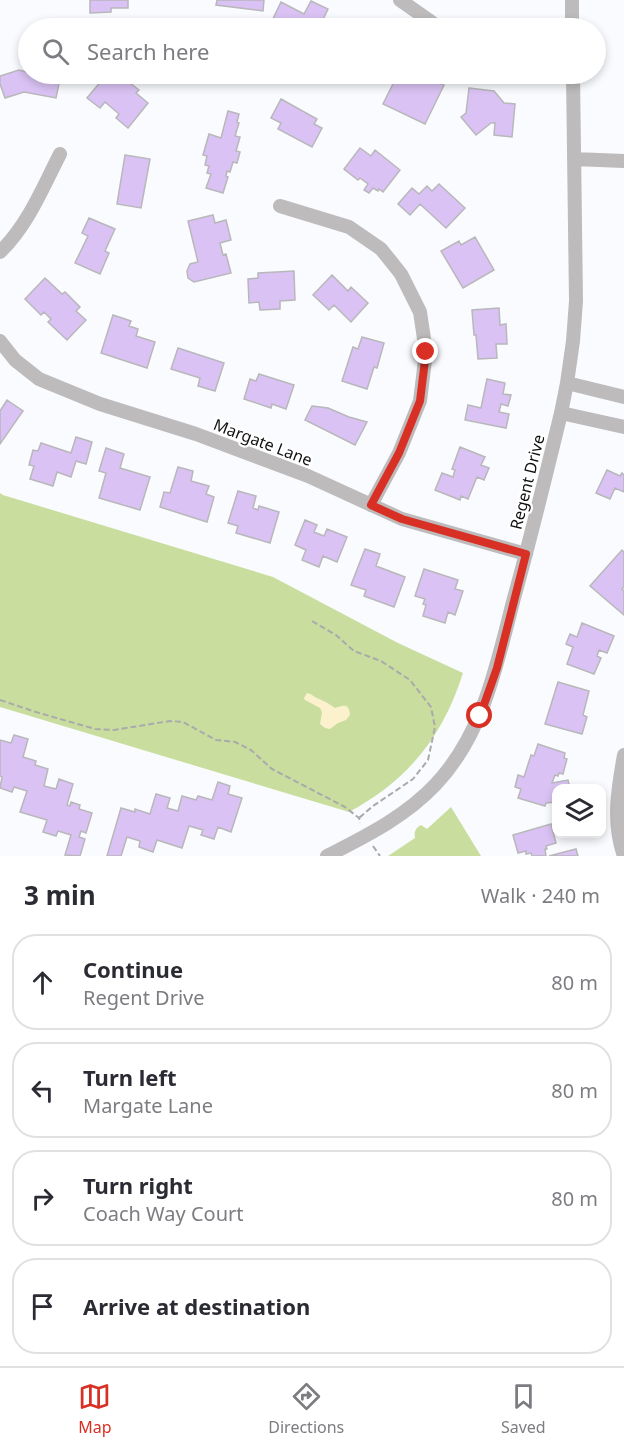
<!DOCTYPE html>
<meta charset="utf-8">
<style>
:root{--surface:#fff;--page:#f2f2f3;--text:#2b2b33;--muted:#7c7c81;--line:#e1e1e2;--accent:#d93025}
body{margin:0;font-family:"Noto Sans",sans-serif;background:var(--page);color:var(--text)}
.controls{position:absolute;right:18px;bottom:18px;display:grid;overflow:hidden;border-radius:12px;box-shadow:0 3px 9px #0003}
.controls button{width:54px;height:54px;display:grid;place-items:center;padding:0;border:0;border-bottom:2px solid var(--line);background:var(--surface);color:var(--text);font:30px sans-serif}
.stop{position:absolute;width:18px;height:18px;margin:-14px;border:4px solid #d93025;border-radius:50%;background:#fff}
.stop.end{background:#d93025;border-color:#fff;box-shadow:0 2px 6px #0008}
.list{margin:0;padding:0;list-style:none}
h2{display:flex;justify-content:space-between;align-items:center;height:78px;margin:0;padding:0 24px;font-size:26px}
h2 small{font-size:20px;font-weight:400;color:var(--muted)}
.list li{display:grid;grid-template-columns:39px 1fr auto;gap:18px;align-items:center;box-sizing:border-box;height:96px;margin:0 12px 12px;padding:0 12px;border:2px solid var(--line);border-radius:24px}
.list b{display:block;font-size:22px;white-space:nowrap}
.list p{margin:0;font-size:20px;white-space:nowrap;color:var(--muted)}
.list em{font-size:20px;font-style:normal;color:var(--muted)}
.icon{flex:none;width:33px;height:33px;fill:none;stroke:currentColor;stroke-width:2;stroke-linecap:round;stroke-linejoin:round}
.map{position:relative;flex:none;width:624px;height:856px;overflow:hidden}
.search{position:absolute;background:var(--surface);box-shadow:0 3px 9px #0003;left:18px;right:18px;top:18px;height:66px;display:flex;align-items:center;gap:15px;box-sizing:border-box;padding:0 21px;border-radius:33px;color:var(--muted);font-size:22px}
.sheet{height:510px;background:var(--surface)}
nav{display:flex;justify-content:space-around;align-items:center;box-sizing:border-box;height:84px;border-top:2px solid var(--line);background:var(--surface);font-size:16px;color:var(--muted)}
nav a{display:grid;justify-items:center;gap:3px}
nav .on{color:var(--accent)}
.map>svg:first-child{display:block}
</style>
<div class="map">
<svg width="624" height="856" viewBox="0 0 624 856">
<rect width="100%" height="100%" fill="#f9fbfe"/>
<path fill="#c9de9e" d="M0,493L3,495L273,577L398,643L463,673C443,737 407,781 349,812L0,707Z
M451,807L481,856H388L415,838C414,833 415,828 421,825L427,829Z"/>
<path fill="#fbf1cc" d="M307,693C312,694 314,697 319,699C326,702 328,703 335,708C344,705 349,703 350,715L346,720L338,723L330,729L325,728L320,724L322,712L320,708L305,700L304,698Z"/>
<path fill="#dac3f4" stroke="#b8b7ba" stroke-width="1.5" d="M90,0H128V8H111V12L90,13Z
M217,0H264L263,11L216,5Z
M311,1L328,9L319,28H273L269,27L281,2L304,14Z
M28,65V74H61L56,98L24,92L5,98L0,84V76L19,70L27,72Z
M107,74L117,81L121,76L139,90L136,93L148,103L128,128L116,118L119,114L105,102L100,108L87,98Z
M398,74H419L444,85L425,124L383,104Z
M469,88L494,91L504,103L515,104L512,137L494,135L495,123H491L476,135L461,117L466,113Z
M281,99L317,119L314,124L322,128L312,147L278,129L281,123L271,118Z
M228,111L239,114L237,122L239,123L235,136L240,137L236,151L240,152L237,163L233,162L230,172L227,171L226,176L228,177L223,193L206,188L211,174L207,173L209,166L205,165L207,156L203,155L209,134L221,138Z
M360,148L371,156L375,150L400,170L383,192L379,189L378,191L373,188L369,193L364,190L368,184L360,178L358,180L344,169Z
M125,155L150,159L141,208L117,204Z
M439,184L465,208L446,228L420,204L410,215L398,204L412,188L419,194L427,186L432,191Z
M213,215L215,223L226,220L231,240L220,243L223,255L226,254L231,273L194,282L188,278L187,271L190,264L198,262L188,221Z
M89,218L115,229L105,251L109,253L100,274L75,263L88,236L82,233Z
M475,237L494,270L463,288L441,251L459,241L461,245Z
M294,271L295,300L280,301V309L260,310L259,302L249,303L248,279L258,278V273Z
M332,275L348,291L351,287L368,303L351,322L334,305L329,310L313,295Z
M45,278L62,294L65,292L80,307L76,311L86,320L67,340L48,322L51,319L44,312L41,315L25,299Z
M499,308L500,325L506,324L507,344H496L497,358L478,359L476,335H474L472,310Z
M113,315L131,321L129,326L138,329L136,336L155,342L147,368L101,353Z
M362,337L384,343L377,368L374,367L367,389L342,381L353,347L358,349Z
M178,348L224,363L215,391L198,386L200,378L171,369Z
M259,374L294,385L286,409L272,404L271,408L244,399L250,379L256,381Z
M487,379L505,383L503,394L511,395L508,406L501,404L499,412L509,414L506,428L465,420L468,405L481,408Z
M7,400L23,411L0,444V411Z
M312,406L328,408L349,417L367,422L355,445L305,420Z
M76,437L92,442L86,464L76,461L71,477L57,472L53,486L30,479L34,466L29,465L33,450L38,451L41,443L71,453Z
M460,447L485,457L481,465L489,468L484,480L477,477L468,499L461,496L460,500L435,490L442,473L453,477L455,470L452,469Z
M106,448L124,454L120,468L150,477L140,510L99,498L106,473L99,471Z
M178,467L193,471L191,481L209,486L206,494L214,497L207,522L160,507L164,492L170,493Z
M607,470L620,476L622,473L624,475V492L615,488L610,499L596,493Z
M238,491L256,496L253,508L258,510L259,506L279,512L270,543L236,533L238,526L228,523Z
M305,520L317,525L314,532L324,536L327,529L347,537L337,562L323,556L319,567L302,560L306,550L295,545Z
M365,549L380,554L376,566L405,577L394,607L364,596L366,590L351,585Z
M622,550L624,552V587L622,589L624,591V615L590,586Z
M424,569L458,580L455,589L463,591L455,615L448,612L445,623L423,616L426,605L423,604L425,599L415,596Z
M582,623L614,636L607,653L599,650L597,656L601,658L594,674L567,664L573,647L566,644L570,634L577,637Z
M558,682L589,691L583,715L587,717L582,734L545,724Z
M14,735L28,739L23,757L36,761L35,765L48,769L44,786L56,789L59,779L73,784L67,805L70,806L71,802L80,805L79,809L92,813L86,833L81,831L79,837L85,839L80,856L65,855L71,835L58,831L56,836L43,832L47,820L20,812L27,791L14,787L12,792L0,788L2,777L0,776V740L11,743Z
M538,744L565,753L564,758L567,759L563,774L559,773L558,776L555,775L552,783L568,780L570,788H556V802L546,803L545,806L518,798L521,789L515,787L518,775L524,777L531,755L534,756Z
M218,782L230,786L228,794L242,798L231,832L218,827L214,839L201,835L203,830L189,826L182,848L157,840L153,852L139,847L140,841L127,837L121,856H107L121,808L135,812V809L150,814L156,794L170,798L167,808L178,811L182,796L196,800L198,796L212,800Z
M551,824L556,843L546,846L547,849H545L546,856H532L531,853L526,854V851L518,853L513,835Z
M576,849L578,856H549Z"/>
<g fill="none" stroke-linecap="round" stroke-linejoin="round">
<path stroke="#a9aaac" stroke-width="2" stroke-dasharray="6 3" stroke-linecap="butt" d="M312,621L336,635L354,651L381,661L410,680L431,707L435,727L428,760L413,779L373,806L359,818
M0,700L36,712L95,729L114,730L170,721L183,722L216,740L235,742L251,750L272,769L345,807L359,818L360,823
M373,846L380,856"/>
<path stroke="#bdbbbb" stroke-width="14" d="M400,0L437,26L443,28
M572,0V28
M574,159L624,161
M280,206L349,227L381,249L401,274L420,312L426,352L420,401L399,453L371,505
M0,252C28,225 43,187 60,154
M0,341L15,360L39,379L100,404L196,434L308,476L402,519L526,554
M567,383L624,397
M561,413L624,427
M624,755C618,788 612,823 624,856
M327,856C366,836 405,817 436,784C484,733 497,663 514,598C531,537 546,475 561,413L567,383L573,341L576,301L573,74"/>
</g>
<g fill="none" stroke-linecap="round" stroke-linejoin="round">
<path stroke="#d93025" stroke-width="8" d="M426,352L420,401L399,453L371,505L402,519L526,554L497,668L480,716"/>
</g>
<g text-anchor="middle" stroke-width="4.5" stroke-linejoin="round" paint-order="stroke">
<g font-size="16" fill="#101011" stroke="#fff">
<text transform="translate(263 442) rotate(21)" y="6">Margate Lane</text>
<text transform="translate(527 482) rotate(-76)" y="6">Regent Drive</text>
</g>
</g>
</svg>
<div class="controls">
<button><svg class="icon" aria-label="layers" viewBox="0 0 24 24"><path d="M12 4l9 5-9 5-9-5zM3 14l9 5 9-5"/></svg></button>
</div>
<div class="stop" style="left:480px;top:716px"></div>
<div class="stop end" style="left:426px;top:352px"></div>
<div class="search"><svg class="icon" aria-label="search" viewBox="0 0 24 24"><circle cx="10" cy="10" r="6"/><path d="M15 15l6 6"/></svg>Search here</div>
</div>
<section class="sheet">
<h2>3 min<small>Walk · 240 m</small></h2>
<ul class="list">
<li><svg class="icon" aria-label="ahead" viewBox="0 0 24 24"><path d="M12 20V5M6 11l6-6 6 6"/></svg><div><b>Continue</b><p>Regent Drive</p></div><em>80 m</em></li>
<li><svg class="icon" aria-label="left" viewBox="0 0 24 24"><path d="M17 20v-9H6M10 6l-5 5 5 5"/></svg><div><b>Turn left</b><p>Margate Lane</p></div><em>80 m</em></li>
<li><svg class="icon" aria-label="right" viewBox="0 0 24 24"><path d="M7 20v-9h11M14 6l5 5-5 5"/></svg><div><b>Turn right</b><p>Coach Way Court</p></div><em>80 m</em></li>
<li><svg class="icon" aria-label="arrive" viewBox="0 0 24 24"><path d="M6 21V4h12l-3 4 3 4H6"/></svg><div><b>Arrive at destination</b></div></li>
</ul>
</section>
<nav>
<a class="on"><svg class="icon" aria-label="map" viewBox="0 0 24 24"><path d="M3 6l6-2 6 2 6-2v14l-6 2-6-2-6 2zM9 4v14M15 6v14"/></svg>Map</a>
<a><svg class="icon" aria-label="directions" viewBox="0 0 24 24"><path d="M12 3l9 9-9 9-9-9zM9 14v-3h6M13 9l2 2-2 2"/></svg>Directions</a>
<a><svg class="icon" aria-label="saved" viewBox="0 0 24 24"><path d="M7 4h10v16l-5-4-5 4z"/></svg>Saved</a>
</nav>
